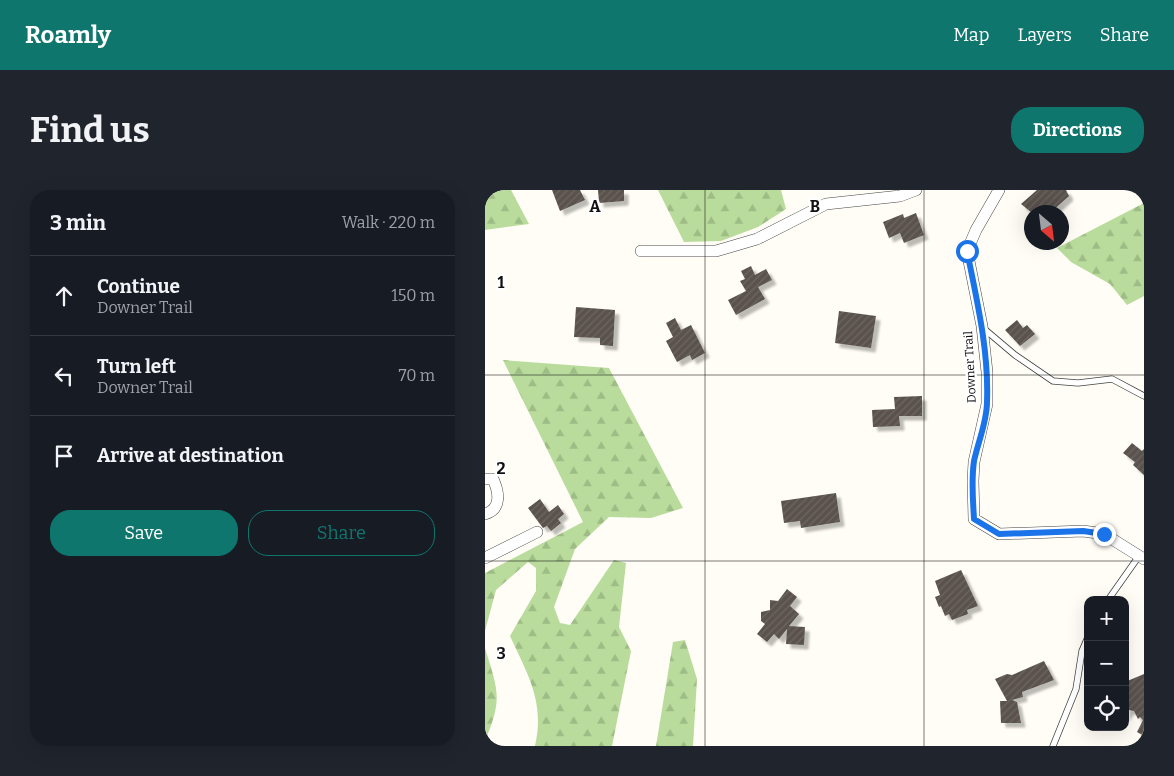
<!DOCTYPE html>
<meta charset="utf-8">
<style>
:root{--surface:#171b24;--page:#20242c;--text:#f1f3f6;--muted:#9ea1a6;--line:#363941;--accent:#0f766e}
body{margin:0;font-family:Bitter,serif;background:var(--page);color:var(--text)}
.controls{position:absolute;right:15px;bottom:15px;display:grid;overflow:hidden;border-radius:10px;box-shadow:0 5px 20px #0002}
.controls button{width:45px;height:45px;display:grid;place-items:center;padding:0;border:0;border-bottom:1px solid var(--line);background:var(--surface);color:var(--text);font:25px sans-serif}
.compass{position:absolute;left:539px;top:15px;width:45px;height:45px;border-radius:50%;background:var(--surface);box-shadow:0 5px 20px #0002;rotate:152deg}
.stop{position:absolute;width:15px;height:15px;margin:-11px;border:4px solid #1a73e8;border-radius:50%;background:#fff}
.stop.end{background:#1a73e8;border-color:#fff;box-shadow:0 1px 5px #0008}
.list{margin:0;padding:0;list-style:none}
h2{display:flex;justify-content:space-between;align-items:center;height:65px;margin:0;padding:0 20px;font-size:21px}
h2 small{font-size:16px;font-weight:400;color:var(--muted)}
.list li{display:grid;grid-template-columns:32px 1fr auto;gap:15px;align-items:center;box-sizing:border-box;height:80px;padding:0 20px;border-top:1px solid var(--line)}
.list b{display:block;font-size:19px;white-space:nowrap}
.list p{margin:0;font-size:16px;white-space:nowrap;color:var(--muted)}
.list em{font-size:16px;font-style:normal;color:var(--muted)}
.actions{display:flex;gap:10px;padding:15px 20px}
.actions a{flex:1;padding:11px 0;border:1px solid var(--accent);border-radius:20px;text-align:center;font-size:18px;color:var(--accent)}
.actions .main{background:var(--accent);color:#fff}
.icon{flex:none;width:28px;height:28px;fill:none;stroke:currentColor;stroke-width:2;stroke-linecap:round;stroke-linejoin:round}
.map{position:relative;flex:none;width:659px;height:556px;overflow:hidden;border-radius:20px}
header{display:flex;align-items:center;gap:30px;box-sizing:border-box;height:70px;padding:0 25px;background:var(--accent);color:#fff}
header strong{font-size:24px}
nav{display:flex;gap:28px;margin-inline-start:auto;font-size:18px}
.intro{display:flex;align-items:center;justify-content:space-between;box-sizing:border-box;height:120px;padding:0 30px}
h1{margin:0;font-size:35px}
.button{padding:12px 22px;border-radius:20px;background:var(--accent);color:#fff;font-size:18px;font-weight:700}
main{display:flex;gap:30px;padding:0 30px}
aside{flex:1;background:var(--surface);border-radius:20px;box-shadow:0 5px 20px #0002}
.map>svg:first-child{display:block}
</style>
<header>
<strong>Roamly</strong>
<nav><a>Map</a><a>Layers</a><a>Share</a></nav>
</header>
<div class="intro"><h1>Find us</h1><a class="button">Directions</a></div>
<main>
<aside>
<h2>3 min<small>Walk · 220 m</small></h2>
<ul class="list">
<li><svg class="icon" aria-label="ahead" viewBox="0 0 24 24"><path d="M12 20V5M6 11l6-6 6 6"/></svg><div><b>Continue</b><p>Downer Trail</p></div><em>150 m</em></li>
<li><svg class="icon" aria-label="left" viewBox="0 0 24 24"><path d="M17 20v-9H6M10 6l-5 5 5 5"/></svg><div><b>Turn left</b><p>Downer Trail</p></div><em>70 m</em></li>
<li><svg class="icon" aria-label="arrive" viewBox="0 0 24 24"><path d="M6 21V4h12l-3 4 3 4H6"/></svg><div><b>Arrive at destination</b></div></li>
</ul>
<div class="actions"><a class="main">Save</a><a>Share</a></div>
</aside>
<div class="map">
<svg width="659" height="556" viewBox="0 0 659 556">
<defs>
<pattern id="forest-firs" width="22" height="20" patternUnits="userSpaceOnUse" patternTransform="scale(1.25)"><rect width="22" height="20" fill="#b9dc9c"/><path d="M5 1l3.5 6h-7zM16 11l3.5 6h-7z" fill="#9ebc85"/></pattern>
<pattern id="building-hatch" width="6" height="6" patternUnits="userSpaceOnUse" patternTransform="scale(1.25)"><rect width="6" height="6" fill="#5a524d"/><path d="M-1 1l2-2M0 6l6-6M5 7l2-2" fill="none" stroke="#6d6662"/></pattern>
<filter id="shadow"><feDropShadow dx="4.5" dy="4.5" stdDeviation="1" flood-color="#0004"/></filter>
</defs>
<rect width="100%" height="100%" fill="#fffdf5"/>
<path fill="url(#forest-firs)" d="M0,0H26L44,34L0,40Z
M173,0H296L301,19L273,37L236,51L199,52Z
M659,13V106L642,115L625,94L586,72L572,58Z
M18,170L124,178L198,318L166,328L124,327L90,359L69,417L75,433L85,435L129,370L141,373L134,437L146,461L127,556H50C60,512 43,485 25,446L51,401V378L43,372L11,400L0,441V383L98,332Z
M200,450L212,489L208,556H171L188,452Z
M0,458C13,501 18,508 0,551Z"/>
<path fill="url(#building-hatch)" filter="url(#shadow)" d="M67,0H95L100,10L75,21Z
M113,0H139V11L114,13Z
M552,0H581L584,6L566,22L561,20L557,22H546L536,14Z
M431,23L439,45L419,53L415,43L404,48L398,32L418,24L419,28Z
M266,76L270,85L281,79L287,90L273,97L280,109L251,125L243,110L261,101L255,91L260,89L256,81Z
M91,117L130,120L128,156L115,155V148L89,147Z
M354,121L391,126L386,158L350,153Z
M190,128L196,140L206,135L220,163L207,170L205,165L192,172L181,151L188,147L181,133Z
M532,130L538,138L542,135L550,144L535,156L520,140Z
M437,206V226H414L415,236L388,237L387,220L410,219L409,207Z
M647,253L657,261L659,259V285L648,275L650,272L638,263Z
M351,303L355,332L316,338L315,331L299,333L296,311Z
M55,309L64,322L73,315L79,324L73,329L76,333L66,341L62,336L58,338L43,318Z
M476,380L493,416L482,420L483,424L467,430L464,424L460,426L456,416L454,417L450,407L455,405L450,391Z
M302,399L312,407L305,416L314,424L304,436L320,437L319,455L301,454L302,439L294,449L289,444L282,452L272,444L280,434L276,431V422L285,420V410L293,411Z
M559,471L569,490L537,502L538,507L527,510L532,512L536,533H516L515,511H522L510,489L522,484L527,485Z
M659,484V546L652,542L658,530L655,527L653,529L649,521L644,520L640,527V492Z"/>
<g fill="none" stroke-linecap="round" stroke-linejoin="round">
<g stroke="#444" stroke-width="7">
<path id="service" d="M498,138L530,165L568,191L593,193L627,189L659,206
M623,410L654,366
M568,556L591,499L597,461L603,447"/>
</g>
<g stroke="#444" stroke-width="12">
<path id="minor" d="M514,0L491,40L482,61L497,136L502,182V214L489,272L488,291L489,329L514,344L598,341L619,344L659,369
M156,61H231L272,49L341,14L415,6L431,0
M0,289H8C14,302 17,319 0,324
M0,368L52,342"/>
</g>
<use href="#service" stroke="#fff" stroke-width="5.5"/>
<use href="#minor" stroke="#fff" stroke-width="11"/>
</g>
<g fill="none" stroke-linecap="round" stroke-linejoin="round">
<path stroke="#1a73e8" stroke-width="6" d="M482,61C492,111 504,161 502,212C502,232 493,252 489,271C486,291 488,310 489,329L514,344L598,341L619,344"/>
</g>
<path fill="none" stroke="#111" stroke-width="1" stroke-opacity="0.55" d="M220,0V556M439,0V556M0,185H659M0,371H659"/>
<g text-anchor="middle" stroke-width="5" stroke-linejoin="round" paint-order="stroke">
<g font-size="12" fill="#111" stroke="#fff">
<text transform="translate(485 177) rotate(-93)" y="4">Downer Trail</text>
</g>
</g>
<g font-size="16" text-anchor="middle" font-weight="bold" fill="#111" stroke="#fff" stroke-width="5" stroke-linejoin="round" paint-order="stroke">
<text x="110" y="22">A</text>
<text x="330" y="22">B</text>
<text x="16" y="98">1</text>
<text x="16" y="284">2</text>
<text x="16" y="469">3</text>
</g>
</svg>
<div class="controls">
<button>+</button>
<button>−</button>
<button><svg class="icon" aria-label="locate" viewBox="0 0 24 24"><circle cx="12" cy="12" r="6"/><path d="M12 2v4M12 18v4M2 12h4M18 12h4"/></svg></button>
</div>
<svg class="compass" viewBox="-18 -18 36 36"><path d="M0-13l5 13h-10z" fill="#e53935"/><path d="M0 13l5-13h-10z" fill="#9ea1a6"/></svg>
<div class="stop" style="left:482px;top:61px"></div>
<div class="stop end" style="left:619px;top:344px"></div>
</div>
</main>
